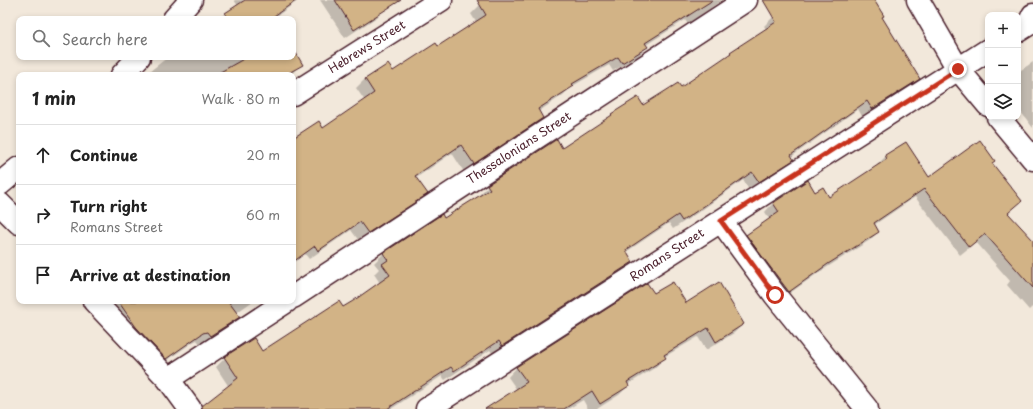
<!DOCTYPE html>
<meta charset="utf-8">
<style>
:root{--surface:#fff;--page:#f6f6f6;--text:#222;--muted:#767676;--line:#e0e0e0}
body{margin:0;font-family:"Playpen Sans",sans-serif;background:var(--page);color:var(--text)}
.controls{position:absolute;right:12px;top:12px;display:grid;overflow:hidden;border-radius:8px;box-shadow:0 2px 6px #0003}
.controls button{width:36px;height:36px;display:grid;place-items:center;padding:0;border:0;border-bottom:1px solid var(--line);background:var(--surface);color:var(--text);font:20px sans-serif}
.stop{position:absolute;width:12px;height:12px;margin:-9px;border:3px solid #c8321e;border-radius:50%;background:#fff}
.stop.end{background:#c8321e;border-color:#fff;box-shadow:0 1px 4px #0008}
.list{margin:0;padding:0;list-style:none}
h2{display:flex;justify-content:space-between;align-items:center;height:52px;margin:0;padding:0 16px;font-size:17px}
h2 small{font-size:13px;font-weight:400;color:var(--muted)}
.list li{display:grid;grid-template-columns:26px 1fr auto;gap:12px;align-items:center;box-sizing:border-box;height:60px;padding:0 16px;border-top:1px solid var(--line)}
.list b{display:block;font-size:15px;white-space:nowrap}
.list p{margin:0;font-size:13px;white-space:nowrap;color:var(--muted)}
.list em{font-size:13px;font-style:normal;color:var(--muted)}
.icon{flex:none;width:22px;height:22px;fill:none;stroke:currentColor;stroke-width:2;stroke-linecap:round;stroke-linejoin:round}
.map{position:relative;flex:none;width:1033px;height:409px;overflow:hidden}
.search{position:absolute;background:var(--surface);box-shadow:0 2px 6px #0003;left:16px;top:16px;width:280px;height:44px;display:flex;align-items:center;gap:10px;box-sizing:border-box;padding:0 14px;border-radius:8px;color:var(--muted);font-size:15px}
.panel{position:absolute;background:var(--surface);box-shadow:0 2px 6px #0003;left:16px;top:72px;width:280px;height:232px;border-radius:8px}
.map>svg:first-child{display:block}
</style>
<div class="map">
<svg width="1033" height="409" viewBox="0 0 1033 409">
<rect width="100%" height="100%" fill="#f2e8db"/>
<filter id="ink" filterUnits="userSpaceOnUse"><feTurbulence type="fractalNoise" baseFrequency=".025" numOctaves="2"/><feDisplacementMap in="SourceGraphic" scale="8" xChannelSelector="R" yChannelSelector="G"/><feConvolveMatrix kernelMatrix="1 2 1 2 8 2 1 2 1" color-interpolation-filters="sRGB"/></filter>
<g filter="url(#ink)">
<path fill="#0003" d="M234,0H299L274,18L275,19H217L238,6Z
M320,0H393L377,17L345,38Z
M488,0H722L688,24L685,20L646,45L647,47L638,56L613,71L609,65L571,87L563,95L538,112L542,118L533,127L464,172L452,153L416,178L426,194L417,203L359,241L351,230L309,259L305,254L293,263V139L323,129L365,101L356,88L365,79L388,65L393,72L438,47L476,22L471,14L480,5Z
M801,0H873L881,17L918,79L909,88L863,118L858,109L791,157L792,159L783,168L749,190L743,180L703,209L673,229L669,223L626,252L632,262L623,271L493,354L490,350L445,380L442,376L391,409H200L229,387L216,367L225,358L253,339L262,352L343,309L380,283L374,274L379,269L374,263L383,254L442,216L444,219L480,197L479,195L488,186L562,149L607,120L612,115L643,107L680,89L724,59L730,53L767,30L764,26L773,17Z
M293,50L302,64L290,75H145L168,57H293Z
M1033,62V128L1018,108V72Z
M906,143L928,178L991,164L1021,201L1007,214L1033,242V308L1032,307L1029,310L1007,285L1010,281L976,242L960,255L915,197L874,225L878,232L870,240L818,273L780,300L738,244L747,235L770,220L765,212L773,203L815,193L829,199L878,167L877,165L886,156Z
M653,294L743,324L734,333L706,350L698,337L664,357L656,367L627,385L628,386L619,395L597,409H588L583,400L568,409H489L517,390L508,377L517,367Z
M103,301H253L236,313L238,317L229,326L201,345L197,340L193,342L157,367Z"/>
<path fill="#d2b386" stroke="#4a1f2b" d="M245,0H297L274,16L276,19H229L225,13Z
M335,0H401L354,30Z
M477,0H713L645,43L648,47L622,63L618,57L572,84L574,86L538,109L543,118L474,164L461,145L415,176L428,194L368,233L360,222L318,251L315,246L293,262V138L319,121L323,128L374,93L365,79L388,64L393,71L436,43L438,46L486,15Z
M763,0H874L884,16L882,17L920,79L872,109L867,101L791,155L794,160L759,182L752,172L713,200L682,221L678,215L626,250L633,262L502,346L499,341L454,371L451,367L387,409H202V406L238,378L224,357L254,338L262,351L339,301L343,307L353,301L390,275L382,264L388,260L383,253L442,214L444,218L490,189L487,185L557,139L562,148L612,115L611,114L638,97L643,105L678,83L681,87L731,53L730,52L776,22Z
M293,48L303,65L285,75H215L247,57H293Z
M980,140L995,161L992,163L1022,201L1008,213L1033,240V288L985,234L969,247L924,189L874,223L879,232L828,264L789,292L746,235L779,212L773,203L808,180L815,192L823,187L829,197L887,159L885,155L906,142L929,177Z
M673,282L686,303L719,282L744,324L716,342L708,328L664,355L666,358L627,382L629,386L600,404L592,391L564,409H485L527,382L516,367L647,283L654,293Z
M118,301H228L240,317L210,336L207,332L203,333L166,359L136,327Z"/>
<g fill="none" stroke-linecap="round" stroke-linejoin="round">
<g stroke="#4a1f2b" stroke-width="25">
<path id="minor" d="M918,0L958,69L988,105
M174,19L191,0
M1018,31L1029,24L1033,15
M122,75L139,57
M293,94L441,0
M998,117L1033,159
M0,184L19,168
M0,204L19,223
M721,221L775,295L867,409
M293,297L746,0
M94,301L168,379L190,409
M168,379L287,301
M427,409L988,50"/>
</g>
<use href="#minor" stroke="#fff" stroke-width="22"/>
</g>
</g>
<g fill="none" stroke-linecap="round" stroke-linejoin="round" filter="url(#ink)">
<path stroke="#c8321e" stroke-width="5" d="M775,295L721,221L958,69"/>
</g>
<g text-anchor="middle" stroke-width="4" stroke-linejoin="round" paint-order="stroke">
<g font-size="12" fill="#4a1f2b" stroke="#fff">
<text transform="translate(367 47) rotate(-32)" y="4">Hebrews Street</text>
<text transform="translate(519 148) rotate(-33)" y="4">Thessalonians Street</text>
<text transform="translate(667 255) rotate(-33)" y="4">Romans Street</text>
</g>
</g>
</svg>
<div class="controls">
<button>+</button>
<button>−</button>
<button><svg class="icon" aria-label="layers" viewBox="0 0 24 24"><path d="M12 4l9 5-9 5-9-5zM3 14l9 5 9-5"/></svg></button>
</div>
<div class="stop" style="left:775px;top:295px"></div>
<div class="stop end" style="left:958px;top:69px"></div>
<div class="search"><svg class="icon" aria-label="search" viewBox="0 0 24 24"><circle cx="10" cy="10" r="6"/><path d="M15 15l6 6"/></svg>Search here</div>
<section class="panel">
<h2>1 min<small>Walk · 80 m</small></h2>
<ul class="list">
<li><svg class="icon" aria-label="ahead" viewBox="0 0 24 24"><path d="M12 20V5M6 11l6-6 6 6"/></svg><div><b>Continue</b></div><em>20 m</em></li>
<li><svg class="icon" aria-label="right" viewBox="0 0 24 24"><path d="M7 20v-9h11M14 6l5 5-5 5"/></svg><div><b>Turn right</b><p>Romans Street</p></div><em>60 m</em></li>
<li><svg class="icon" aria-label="arrive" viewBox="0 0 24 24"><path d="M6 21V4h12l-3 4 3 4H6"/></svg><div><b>Arrive at destination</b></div></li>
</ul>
</section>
</div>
